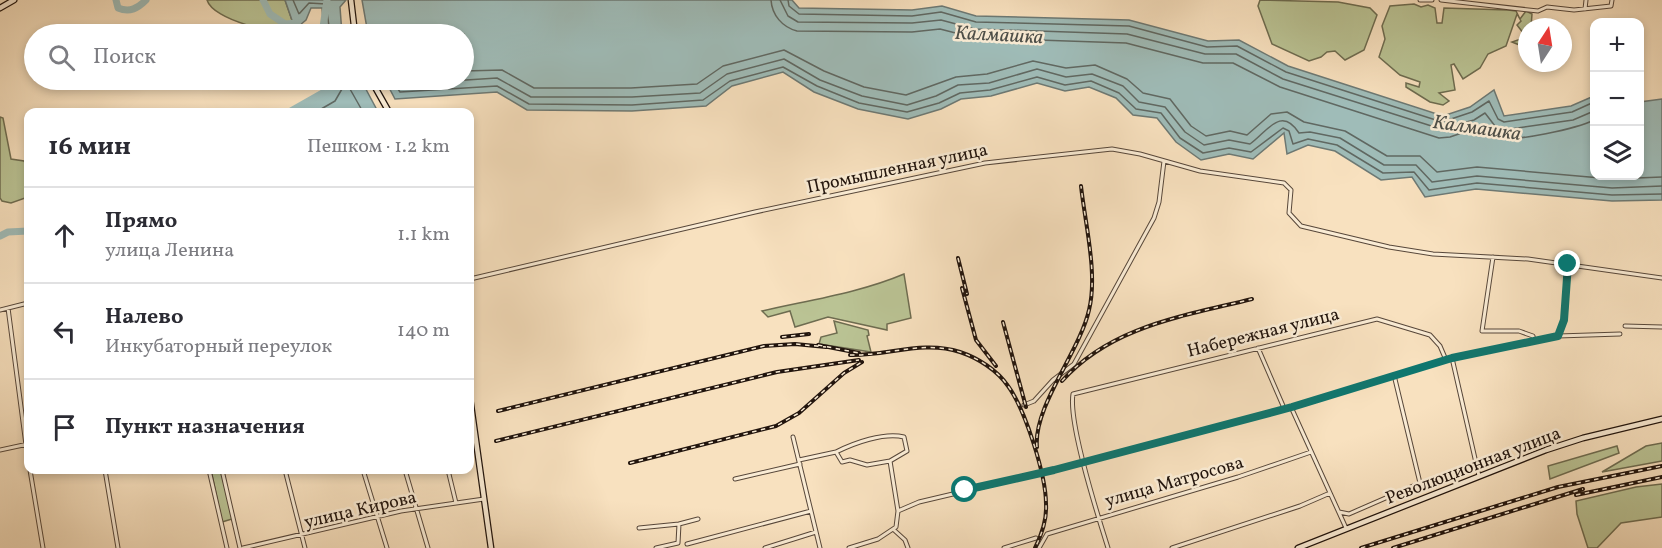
<!DOCTYPE html>
<html lang="ru">
<meta charset="utf-8">
<style>
:root{--surface:#fff;--page:#f7f7f7;--text:#2b2b33;--muted:#7c7c81;--line:#e1e1e2}
body{margin:0;font-family:Vollkorn,serif;background:var(--page);color:var(--text)}
.controls{position:absolute;right:18px;top:18px;display:grid;overflow:hidden;border-radius:12px;box-shadow:0 3px 9px #0003}
.controls button{width:54px;height:54px;display:grid;place-items:center;padding:0;border:0;border-bottom:2px solid var(--line);background:var(--surface);color:var(--text);font:30px sans-serif}
.compass{position:absolute;left:1518px;top:18px;width:54px;height:54px;border-radius:50%;background:var(--surface);box-shadow:0 3px 9px #0003;rotate:12deg}
.stop{position:absolute;width:18px;height:18px;margin:-14px;border:4px solid #0f766e;border-radius:50%;background:#fff}
.stop.end{background:#0f766e;border-color:#fff;box-shadow:0 2px 6px #0008}
.list{margin:0;padding:0;list-style:none}
h2{display:flex;justify-content:space-between;align-items:center;height:78px;margin:0;padding:0 24px;font-size:26px}
h2 small{font-size:20px;font-weight:400;color:var(--muted)}
.list li{display:grid;grid-template-columns:39px 1fr auto;gap:18px;align-items:center;box-sizing:border-box;height:96px;padding:0 24px;border-top:2px solid var(--line)}
.list b{display:block;font-size:22px;white-space:nowrap}
.list p{margin:0;font-size:20px;white-space:nowrap;color:var(--muted)}
.list em{font-size:20px;font-style:normal;color:var(--muted)}
.icon{flex:none;width:33px;height:33px;fill:none;stroke:currentColor;stroke-width:2;stroke-linecap:round;stroke-linejoin:round}
.map{position:relative;flex:none;width:1662px;height:548px;overflow:hidden}
.search{position:absolute;background:var(--surface);box-shadow:0 3px 9px #0003;left:24px;top:24px;width:450px;height:66px;display:flex;align-items:center;gap:15px;box-sizing:border-box;padding:0 21px;border-radius:33px;color:var(--muted);font-size:22px}
.panel{position:absolute;background:var(--surface);box-shadow:0 3px 9px #0003;left:24px;top:108px;width:450px;height:366px;border-radius:12px}
.map>svg:first-child{display:block}
</style>
<div class="map">
<svg width="1662" height="548" viewBox="0 0 1662 548">
<rect width="100%" height="100%" fill="#f8e1bf"/>
<filter id="stains"><feTurbulence type="fractalNoise" baseFrequency=".00333" numOctaves="4"/><feColorMatrix values="0 0 0 0 .2 0 0 0 0 .09 0 0 0 0 .02 0 0 0 .5 -.17"/></filter>
<radialGradient id="worn" r=".72"><stop offset=".6" stop-color="#630" stop-opacity="0"/><stop offset="1" stop-color="#630" stop-opacity=".3"/></radialGradient>
<path fill="#bac394" stroke="#6e6c50" stroke-width="1.5" d="M207,0H285L295,29C276,36 213,20 207,0Z
M1260,0L1338,2L1370,8L1377,15L1364,50L1345,60L1335,51L1327,52L1321,57L1309,61L1272,44L1258,6Z
M1414,4L1421,7L1428,5L1435,8L1437,23H1442L1444,8L1508,10L1516,11L1520,19L1526,11L1532,14L1531,27H1527V48L1512,42L1521,39L1524,34L1517,25L1521,21L1517,14L1506,46L1488,54L1480,68L1463,79L1454,64L1451,65L1455,90L1439,93L1449,101L1443,105L1430,102L1406,87V83L1419,87L1420,82L1400,75L1379,57L1385,39L1382,26L1390,6Z
M0,117L3,118L11,159L24,161L28,169V197L11,203L2,201L0,198Z
M904,274L911,318L887,324V330L828,317L795,327L790,311L768,317L762,311C810,300 859,293 904,274Z
M834,321L868,330L869,335L867,336L871,352L819,344L821,337L837,333Z
M1662,443V461L1602,472L1646,446Z
M1617,446L1619,453L1550,479L1548,466Z
M211,470H222L232,519L222,522Z
M1662,484V517L1621,523L1597,548H1588L1577,514L1576,501L1636,487Z"/>
<path fill="#9fbcb8" stroke="#6d7974" stroke-width="1.5" d="M285,0H346L340,7L342,34H324L322,8H311L306,20L295,29Z
M362,0H792L799,8L912,10L942,6L976,16L1129,20L1208,41L1239,40L1288,66L1443,116L1470,107L1494,90L1504,116L1571,106L1594,96V176H1640V102L1662,99V200L1612,201L1476,189L1425,197L1412,177L1381,180L1335,151L1308,145L1287,154L1284,133L1253,159L1229,154L1201,160L1176,142L1157,118L1133,115L1116,98L1089,87L1065,91L1037,83L991,96L961,99L941,109L908,119L858,109L814,92L783,72L732,86L706,106L632,111L527,110L497,92L395,99L385,80H464V34H368Z
M329,80L340,82L361,80L377,110L289,112L326,91Z"/>
<g fill="none" stroke-linecap="round" stroke-linejoin="round">
<path stroke="#606862" stroke-width="1.5" d="M293,0L299,14L309,3L326,4L330,34
M771,0C772,15 782,27 797,31L912,32L940,29L975,38L1126,43L1203,63H1233L1280,87L1439,138L1450,137L1482,126C1487,130 1490,135 1497,137C1514,143 1578,128 1594,120
M780,0L788,16L798,22L912,23L941,20L975,29L1127,34L1205,54H1236L1283,79L1441,129L1474,120L1485,113L1495,126L1504,130L1573,120L1594,111
M788,0L789,6L799,14L912,16L941,12L976,22L1129,26L1207,47L1237,46L1286,72L1442,122L1472,112L1489,101L1498,119L1504,122L1572,112L1594,102
M464,71L502,70L534,88H631L697,84L723,66L784,50L824,71L864,87L906,95L956,77L987,74L1033,61L1066,68L1095,65L1127,79L1143,93L1170,99L1191,126L1206,136L1230,131L1247,135L1271,114L1287,112L1304,122L1345,131L1387,156H1420L1437,172L1477,167L1612,179L1662,177
M392,80L400,92L497,86L529,104L632,105L703,100L730,81L783,67L817,86L859,103L907,112L939,103L960,93L990,90L1037,77L1065,85L1091,81L1119,93L1136,109L1161,113L1180,138L1203,153L1229,148L1251,152L1283,128L1289,131L1293,144L1308,139L1337,145L1383,173L1414,172L1429,190L1477,183L1612,195L1662,194
M400,80L404,84L497,78L531,97H632L700,93L727,74L784,59L820,80L862,96L907,105L936,96L958,85L989,83L1037,69L1066,77L1092,74L1123,86L1139,102L1165,107L1185,132L1204,145L1229,140L1250,144C1267,132 1281,105 1299,133L1310,132L1340,138L1384,165H1416L1432,182L1477,176L1612,188L1662,186
M316,112L335,101L346,82L363,112"/>
<path stroke="#9fbcb8" stroke-width="7" d="M116,0L118,8C130,13 138,8 146,0
M263,0L270,14L285,24L297,23L300,18
M322,34L327,0
M289,112L326,91L331,80
M0,236L8,232L28,231"/>
<g stroke="#57473a" stroke-width="5">
<path id="street" d="M1420,0H1432
M1441,0L1538,11L1547,7L1574,10L1611,6L1612,0
M1585,9L1586,0
M1493,257L1482,331H1519L1533,336L1534,341
M470,279L755,212L985,163L1112,149L1140,154L1200,171L1284,183L1291,190L1289,213L1301,226L1389,247L1433,254L1528,259L1662,278
M8,308L28,460
M0,310L28,303
M1625,326L1662,327
M1558,336L1565,320L1568,265
M1258,348L1284,408
M1452,358L1479,476
M1394,375L1420,483
M1024,405L1034,401L1053,380L1074,364L1154,218L1159,202L1164,161
M1291,407L1346,528
M793,437L820,548
M0,450L28,444
M836,452C854,443 884,432 904,437L907,451L890,461
M799,460L836,452L842,462L850,460L867,465L890,461L898,511
M30,470L43,548
M105,470L118,548
M209,470L227,548
M222,470L240,548
M285,470L305,548
M363,470L387,548
M405,470L428,548
M448,470L456,503
M735,479L800,464
M1339,512L1349,514L1420,483L1441,482L1476,462
M639,528L679,524
M894,530L905,540L908,548
M687,544L811,511
M243,548L401,511L484,499
M656,548L678,543L679,524L698,519
M765,548L816,532
M849,548L878,539L896,527L898,511L919,502L1042,473L1291,407L1452,358L1558,336L1620,334
M1004,548L1036,538
M1039,548L1047,534L1238,477L1311,452
M1108,548C1098,516 1068,423 1073,394L1377,319L1430,335L1440,346L1446,360
M1172,548L1300,506L1330,493"/>
</g>
<g stroke="#21140d" stroke-width="7">
<path id="secondary" d="M351,0L355,34
M0,8L14,0
M371,80L389,112
M470,398L491,548
M1298,548L1546,450L1583,438L1662,419"/>
</g>
<use href="#street" stroke="#faecd5" stroke-width="3"/>
<use href="#secondary" stroke="#faecd5" stroke-width="4.5"/>
<g stroke="#21140d" stroke-width="4">
<path id="rail" d="M958,258L967,294
M962,288L976,340L996,366
M1003,322L1026,407
M782,337L809,334
M818,345L859,353
M850,355C887,356 923,340 960,352C978,358 997,370 1008,386C1025,409 1046,475 1046,504C1047,519 1042,534 1035,548
M1062,381C1111,326 1184,316 1252,299
M498,411L764,346L795,344L826,347
M496,441L777,372L859,360
M1037,447C1033,407 1080,351 1089,310C1098,274 1085,223 1081,186
M630,463L776,426L799,413L844,373L862,362
M1576,495L1662,477
M1361,548L1558,487L1662,466
M1393,548L1583,489"/>
</g>
<use href="#rail" stroke="#faecd5" stroke-width="1.5" stroke-dasharray="4.5" stroke-linecap="butt"/>
</g>
<g fill="none" stroke-linecap="round" stroke-linejoin="round">
<path stroke="#0f766e" stroke-width="8" d="M965,490L1054,470L1292,407L1452,358L1558,336L1564,320L1568,264"/>
</g>
<g text-anchor="middle" stroke-width="5" stroke-linejoin="round" paint-order="stroke">
<g font-size="18" fill="#21140d" stroke="#faecd5">
<text transform="translate(897 168) rotate(-12)" y="6">Промышленная улица</text>
<text transform="translate(1263 332) rotate(-14)" y="6">Набережная улица</text>
<text transform="translate(1473 465) rotate(-21)" y="6">Революционная улица</text>
<text transform="translate(1174 481) rotate(-16)" y="6">улица Матросова</text>
<text transform="translate(360 509) rotate(-13)" y="6">улица Кирова</text>
</g>
<g font-size="20" font-style="italic" fill="#4d4f49" stroke="#faecd5">
<text transform="translate(999 34) rotate(3)" y="7">Калмашка</text>
<text transform="translate(1477 127) rotate(8)" y="7">Калмашка</text>
</g>
</g>
<rect width="100%" height="100%" filter="url(#stains)"/>
<rect width="100%" height="100%" fill="url(#worn)"/>
</svg>
<div class="controls">
<button>+</button>
<button>−</button>
<button><svg class="icon" aria-label="layers" viewBox="0 0 24 24"><path d="M12 4l9 5-9 5-9-5zM3 14l9 5 9-5"/></svg></button>
</div>
<svg class="compass" viewBox="-18 -18 36 36"><path d="M0-13l5 13h-10z" fill="#e53935"/><path d="M0 13l5-13h-10z" fill="#7c7c81"/></svg>
<div class="stop" style="left:965px;top:490px"></div>
<div class="stop end" style="left:1568px;top:264px"></div>
<div class="search"><svg class="icon" aria-label="search" viewBox="0 0 24 24"><circle cx="10" cy="10" r="6"/><path d="M15 15l6 6"/></svg>Поиск</div>
<section class="panel">
<h2>16 мин<small>Пешком · 1.2 km</small></h2>
<ul class="list">
<li><svg class="icon" aria-label="ahead" viewBox="0 0 24 24"><path d="M12 20V5M6 11l6-6 6 6"/></svg><div><b>Прямо</b><p>улица Ленина</p></div><em>1.1 km</em></li>
<li><svg class="icon" aria-label="left" viewBox="0 0 24 24"><path d="M17 20v-9H6M10 6l-5 5 5 5"/></svg><div><b>Налево</b><p>Инкубаторный переулок</p></div><em>140 m</em></li>
<li><svg class="icon" aria-label="arrive" viewBox="0 0 24 24"><path d="M6 21V4h12l-3 4 3 4H6"/></svg><div><b>Пункт назначения</b></div></li>
</ul>
</section>
</div>
